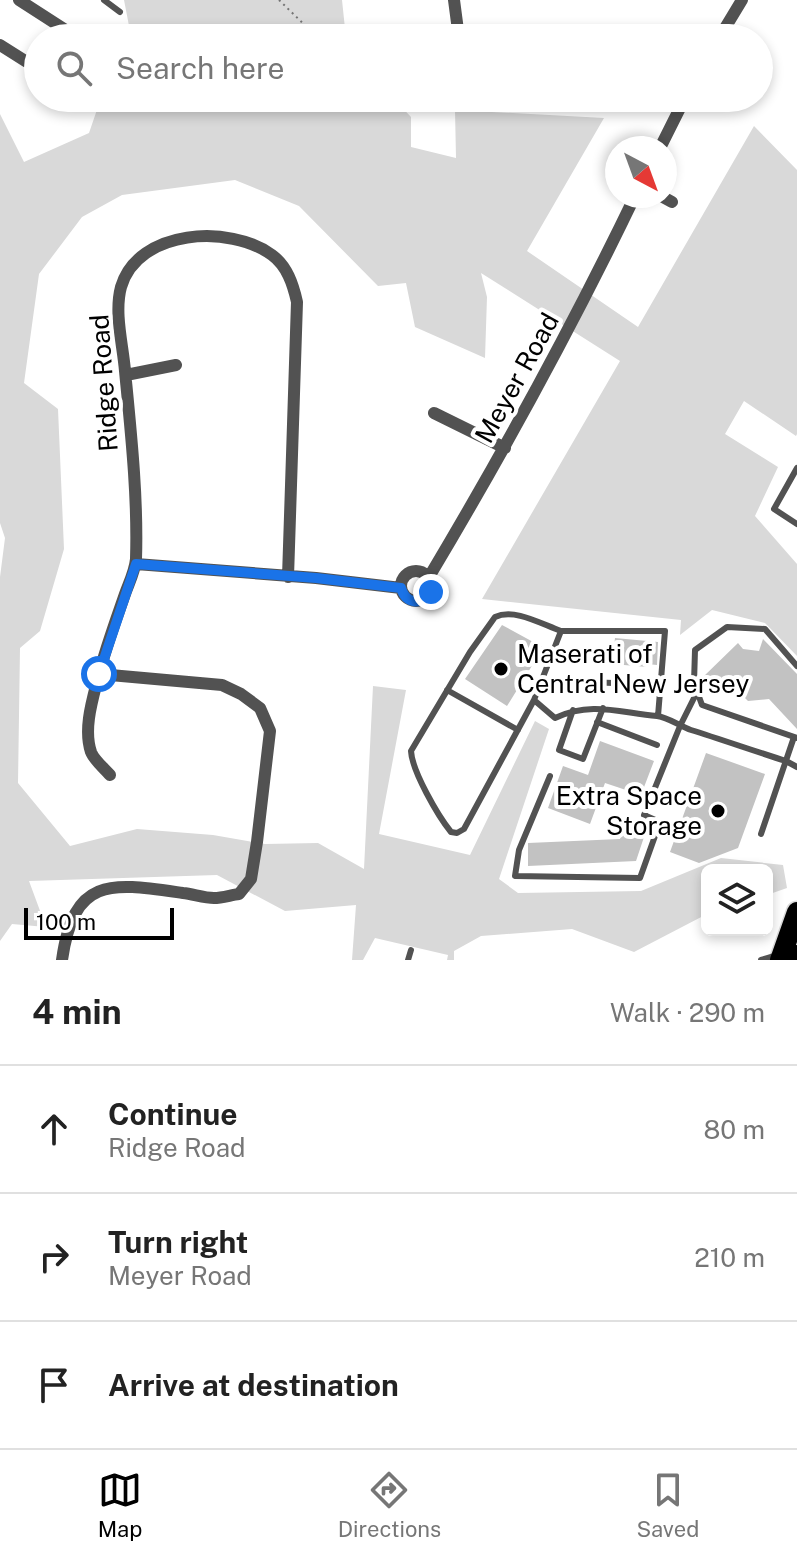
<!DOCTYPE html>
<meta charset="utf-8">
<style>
:root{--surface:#fff;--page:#f2f2f2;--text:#222;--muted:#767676;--line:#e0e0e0;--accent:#000}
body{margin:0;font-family:"Public Sans",sans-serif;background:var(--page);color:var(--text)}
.controls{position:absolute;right:24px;bottom:24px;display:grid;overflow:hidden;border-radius:12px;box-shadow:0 4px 12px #0003}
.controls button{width:72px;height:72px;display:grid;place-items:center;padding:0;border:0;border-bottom:2px solid var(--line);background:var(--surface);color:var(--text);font:40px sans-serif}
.compass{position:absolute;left:605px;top:136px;width:72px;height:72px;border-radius:50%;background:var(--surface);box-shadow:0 4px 12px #0003;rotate:139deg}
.scale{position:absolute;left:24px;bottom:20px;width:150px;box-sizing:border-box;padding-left:8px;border:4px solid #000;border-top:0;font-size:22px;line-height:28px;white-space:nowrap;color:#000;-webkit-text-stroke:6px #fff;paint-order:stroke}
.stop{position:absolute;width:24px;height:24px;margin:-18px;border:6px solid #1a73e8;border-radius:50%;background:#fff}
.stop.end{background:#1a73e8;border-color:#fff;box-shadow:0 2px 8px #0008}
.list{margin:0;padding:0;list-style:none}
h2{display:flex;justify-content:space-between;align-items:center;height:104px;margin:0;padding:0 32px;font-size:34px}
h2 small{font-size:26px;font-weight:400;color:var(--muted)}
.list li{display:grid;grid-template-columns:52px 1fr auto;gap:24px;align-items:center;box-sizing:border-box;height:128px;padding:0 32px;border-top:2px solid var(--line)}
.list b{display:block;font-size:30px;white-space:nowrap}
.list p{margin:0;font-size:26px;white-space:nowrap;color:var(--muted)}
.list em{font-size:26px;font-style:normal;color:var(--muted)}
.icon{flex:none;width:44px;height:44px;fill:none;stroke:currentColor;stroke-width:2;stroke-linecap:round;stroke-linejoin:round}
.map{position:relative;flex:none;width:797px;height:960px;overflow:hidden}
.search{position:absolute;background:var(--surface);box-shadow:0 4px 12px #0003;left:24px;right:24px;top:24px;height:88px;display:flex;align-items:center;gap:20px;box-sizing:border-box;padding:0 28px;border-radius:44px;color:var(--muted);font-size:30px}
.sheet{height:488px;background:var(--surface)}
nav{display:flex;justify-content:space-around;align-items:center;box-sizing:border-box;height:112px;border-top:2px solid var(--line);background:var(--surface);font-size:22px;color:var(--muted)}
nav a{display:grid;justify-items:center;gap:4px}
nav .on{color:var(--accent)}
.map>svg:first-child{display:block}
</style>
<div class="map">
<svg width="797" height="960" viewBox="0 0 797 960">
<rect width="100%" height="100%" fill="#fff"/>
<path fill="#d9d9d9" d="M124,0H342L346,38H123L130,31Z
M101,98H393L411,117V147L456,158L455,110L604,118L527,251L638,327L754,126L797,170V434L796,436L744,401L725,434L778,467L755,516L797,564V656L765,623L712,610L680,635L681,620L482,599L620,361L481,273L487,297L485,358L415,327L406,283L378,286L299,206L235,180L122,195L82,217L39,274L24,383L58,409L64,549L40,631L20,648L18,783L70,846L137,829L213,835L265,844L318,843L364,869L373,686L406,690L379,834L470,855L535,721L549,729L499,879L518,893L641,891L721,858L783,865L787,888L767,895V870H707V914L634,952L572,929L481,936L454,951V960H447L448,955L375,938L363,960H352L356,905L285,911L217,875L29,881L46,927L12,924L0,941V577L5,538L0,523V114L24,162L89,133Z"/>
<path fill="#c2c2c2" d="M502,625L546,649L540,659L538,656L507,706L465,679Z
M615,638L658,642L657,665L647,664L648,667L612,664Z
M763,639L797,674V729L769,699L748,701L740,693L718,694L702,678L738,643L743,649L759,651Z
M600,741L654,761L641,795L605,783L590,824L548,808L563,766L588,775Z
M706,753L765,774L738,848L699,863L670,852Z
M624,826L645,834L636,861L528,866V843L620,839Z"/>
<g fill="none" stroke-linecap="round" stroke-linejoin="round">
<g stroke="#dbdbdb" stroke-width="23">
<path id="trunk" d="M780,960L797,912
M795,960L797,955"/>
</g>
<path stroke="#747474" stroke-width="2" stroke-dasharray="2 4" stroke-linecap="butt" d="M279,0L318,38"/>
<path stroke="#525252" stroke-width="6" d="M104,0L120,12
M797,468L774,509L797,524
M553,652L605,655
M797,666L765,629L727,627L695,650L694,683L702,705L797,738
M542,680L660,685
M447,690L518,730
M534,700L464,829L457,833L451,832C438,816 412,771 411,751L470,652L495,617C515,608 541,624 561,631
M573,710L559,750L583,759L603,708
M658,716L665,631H561L534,700L555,718C592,701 620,713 657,716C668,717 681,727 691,730C723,740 754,751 786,761L797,767
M597,722L657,745
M550,776L519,850L515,876L640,878L660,822L644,815L680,726L697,692
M761,834L794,737
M408,960L411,950
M761,960L778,955"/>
<path stroke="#525252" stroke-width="12" d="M19,0L78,38
M454,0L459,38
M536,38H567
M719,38L742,0
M0,45L38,69
M85,98H93
M660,148L685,98
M661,196L672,202
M126,375L176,365
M434,413L505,448
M136,564L316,578L401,588
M401 586a15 15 0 1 1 30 0a15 15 0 1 1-30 0Z
M429,577C503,453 572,327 635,196
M110,775C104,768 94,760 91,752C83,728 93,698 99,674C106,647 116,620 125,594C129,583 135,571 136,559C138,498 131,433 125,371C123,345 114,313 121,287C138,229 230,224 272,255C287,266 293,284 297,302L288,577
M62,960C74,875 112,883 183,893C193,894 204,898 214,898C222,898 231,895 239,894L251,879L257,842L270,731L260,708L241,694L222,685L99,674"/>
<use href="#trunk" stroke="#000" stroke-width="20"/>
</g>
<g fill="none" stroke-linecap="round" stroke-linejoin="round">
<path stroke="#1a73e8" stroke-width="10" d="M99,674L136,564L316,578L401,588C406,604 421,606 431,592"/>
</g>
<g fill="#000" stroke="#fff" stroke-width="3">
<circle cx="501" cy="669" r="8"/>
<circle cx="718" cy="811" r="8"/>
</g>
<g text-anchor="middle" stroke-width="8" stroke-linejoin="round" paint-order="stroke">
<g font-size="26" fill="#000" stroke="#fff">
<text transform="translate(517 378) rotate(-61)" y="9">Meyer Road</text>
<text transform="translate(104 383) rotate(-94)" y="9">Ridge Road</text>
</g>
<g font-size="26" fill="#000" stroke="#fff" text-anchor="start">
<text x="517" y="663">Maserati of<tspan x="517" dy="30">Central New Jersey</tspan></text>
<text x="702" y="805" text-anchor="end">Extra Space<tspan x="702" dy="30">Storage</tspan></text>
</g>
</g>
</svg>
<div class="controls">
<button><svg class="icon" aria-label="layers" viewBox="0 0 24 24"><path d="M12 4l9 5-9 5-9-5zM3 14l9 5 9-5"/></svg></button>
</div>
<svg class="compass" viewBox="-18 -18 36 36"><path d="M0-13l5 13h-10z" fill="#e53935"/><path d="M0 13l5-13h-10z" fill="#767676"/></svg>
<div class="scale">100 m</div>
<div class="stop" style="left:99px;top:674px"></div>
<div class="stop end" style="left:431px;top:592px"></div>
<div class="search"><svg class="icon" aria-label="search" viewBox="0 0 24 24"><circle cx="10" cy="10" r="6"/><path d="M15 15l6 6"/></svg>Search here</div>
</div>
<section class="sheet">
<h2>4 min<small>Walk · 290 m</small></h2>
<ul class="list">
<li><svg class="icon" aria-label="ahead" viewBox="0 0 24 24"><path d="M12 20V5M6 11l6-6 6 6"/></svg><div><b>Continue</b><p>Ridge Road</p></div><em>80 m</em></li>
<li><svg class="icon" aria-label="right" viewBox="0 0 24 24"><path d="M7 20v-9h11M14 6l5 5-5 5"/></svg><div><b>Turn right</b><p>Meyer Road</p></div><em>210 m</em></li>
<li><svg class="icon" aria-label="arrive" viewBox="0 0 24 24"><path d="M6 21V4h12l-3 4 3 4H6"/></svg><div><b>Arrive at destination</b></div></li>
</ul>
</section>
<nav>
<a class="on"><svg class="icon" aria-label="map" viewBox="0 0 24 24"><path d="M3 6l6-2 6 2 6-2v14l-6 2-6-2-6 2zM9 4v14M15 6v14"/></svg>Map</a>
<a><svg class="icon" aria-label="directions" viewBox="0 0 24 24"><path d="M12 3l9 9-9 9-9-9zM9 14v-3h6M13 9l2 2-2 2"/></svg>Directions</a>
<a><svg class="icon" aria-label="saved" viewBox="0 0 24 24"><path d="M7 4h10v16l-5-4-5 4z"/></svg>Saved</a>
</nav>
